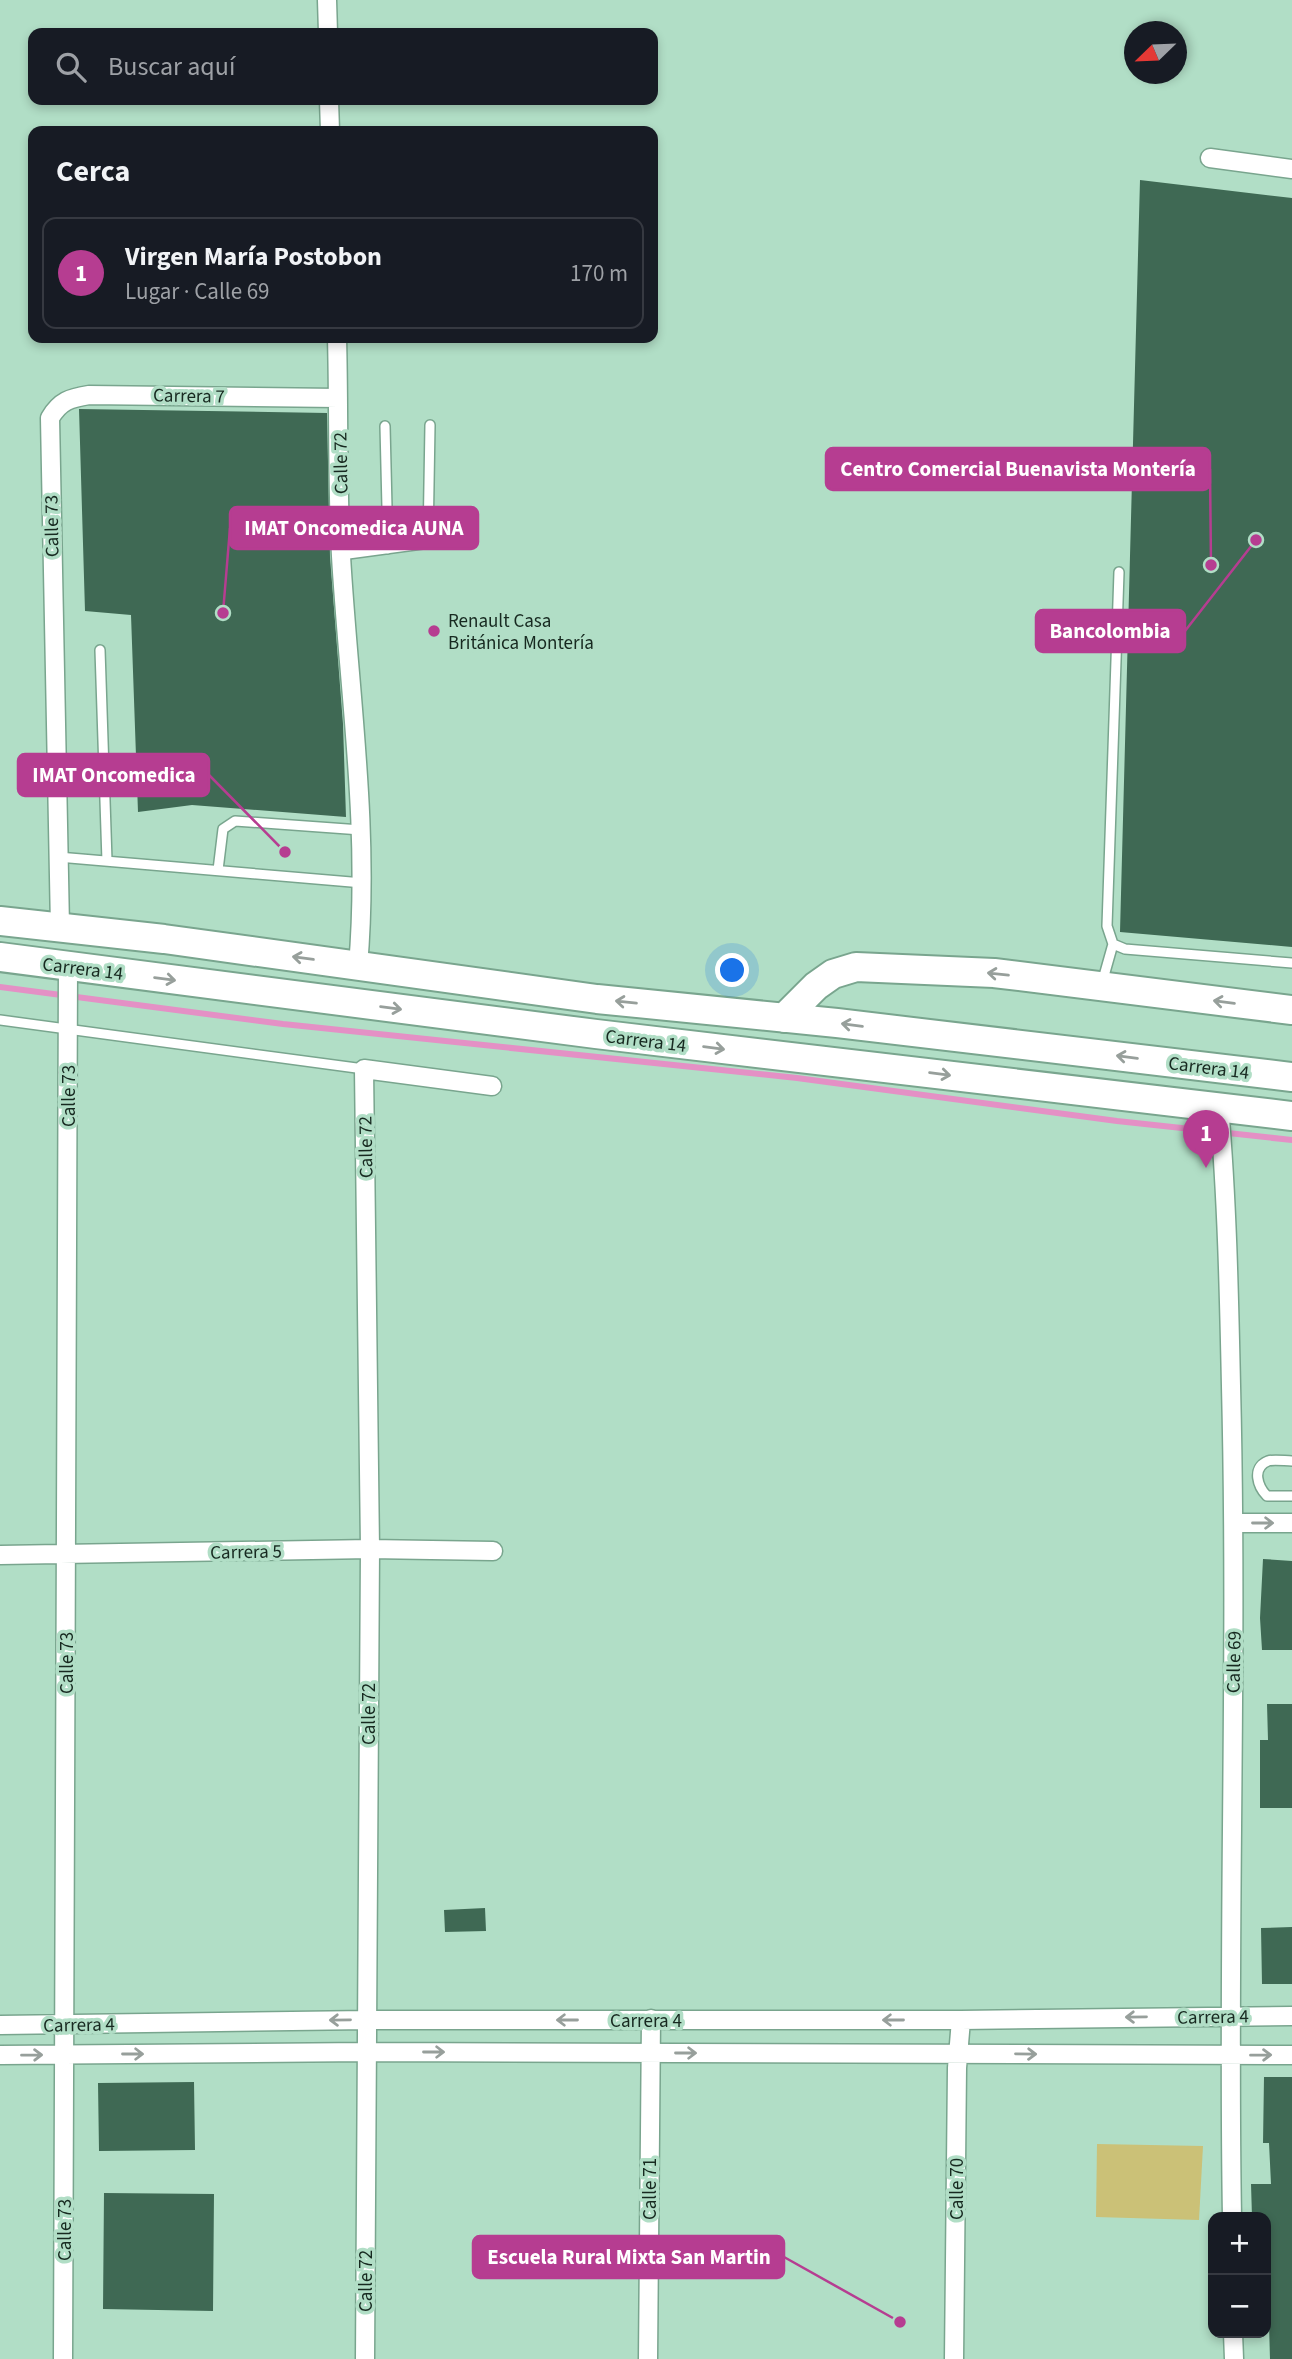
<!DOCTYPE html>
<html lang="es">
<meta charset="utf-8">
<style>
:root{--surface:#171b24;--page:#242831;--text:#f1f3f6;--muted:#9ea1a6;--line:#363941;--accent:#b63d91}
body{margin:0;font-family:"Source Sans 3",sans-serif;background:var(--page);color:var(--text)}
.controls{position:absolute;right:21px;bottom:21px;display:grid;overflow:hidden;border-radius:14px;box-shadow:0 4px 10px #0003}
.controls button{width:63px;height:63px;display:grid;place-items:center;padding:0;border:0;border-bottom:2px solid var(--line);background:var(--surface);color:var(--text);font:35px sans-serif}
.compass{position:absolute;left:1124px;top:21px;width:63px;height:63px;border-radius:50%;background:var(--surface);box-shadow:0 4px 10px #0003;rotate:247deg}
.you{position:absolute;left:733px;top:971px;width:24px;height:24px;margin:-18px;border:5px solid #fff;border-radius:50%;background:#1a73e8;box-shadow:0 0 0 10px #1a73e833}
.badge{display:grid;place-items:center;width:46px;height:46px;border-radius:50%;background:var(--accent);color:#fff;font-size:23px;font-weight:700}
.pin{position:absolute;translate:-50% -58px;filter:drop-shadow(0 2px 4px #0008)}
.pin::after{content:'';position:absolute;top:37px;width:24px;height:21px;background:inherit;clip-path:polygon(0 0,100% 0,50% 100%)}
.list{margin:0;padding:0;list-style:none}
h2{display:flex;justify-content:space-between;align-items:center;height:91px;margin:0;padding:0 28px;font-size:30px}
h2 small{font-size:23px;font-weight:400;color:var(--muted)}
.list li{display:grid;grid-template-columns:46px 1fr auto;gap:21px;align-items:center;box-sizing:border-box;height:112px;margin:0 14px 14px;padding:0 14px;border:2px solid var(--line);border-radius:14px}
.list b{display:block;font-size:26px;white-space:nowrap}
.list p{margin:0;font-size:23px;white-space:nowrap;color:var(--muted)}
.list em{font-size:23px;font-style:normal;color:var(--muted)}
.icon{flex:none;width:38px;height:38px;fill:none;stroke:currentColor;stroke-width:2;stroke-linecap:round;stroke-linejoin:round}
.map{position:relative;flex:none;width:1292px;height:2359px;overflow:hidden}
.search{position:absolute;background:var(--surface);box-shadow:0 4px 10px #0003;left:28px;top:28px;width:630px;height:77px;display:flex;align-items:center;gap:18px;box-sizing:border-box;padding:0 24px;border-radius:14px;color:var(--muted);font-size:26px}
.panel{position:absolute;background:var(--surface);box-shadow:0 4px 10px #0003;left:28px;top:126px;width:630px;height:217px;border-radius:14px}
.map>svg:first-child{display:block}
</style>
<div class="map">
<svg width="1292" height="2359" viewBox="0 0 1292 2359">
<rect width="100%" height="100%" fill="#b1dec6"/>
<path fill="#cbc177" d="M1097,2144L1203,2146L1199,2220L1096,2217Z"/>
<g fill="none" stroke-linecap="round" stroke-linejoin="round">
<path stroke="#e490c5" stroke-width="6" d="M0,987L283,1024L797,1078L1117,1121L1292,1140"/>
</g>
<path fill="#3f6954" d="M1140,180L1292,198V947L1120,932Z
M79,409L327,413L330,557L343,724L346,817L192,805L138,812L131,615L85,611Z
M1263,1559L1292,1561V1650H1262L1260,1618Z
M1267,1704H1292V1808H1260V1740H1268Z
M485,1908L486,1931L445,1932L444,1910Z
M1292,1927V1984H1262L1261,1928Z
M1264,2077H1292V2359H1270L1266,2217H1252L1251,2184H1271L1269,2143H1263Z
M194,2082L195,2150L99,2151L98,2083Z
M104,2193L214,2194L213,2311L103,2309Z"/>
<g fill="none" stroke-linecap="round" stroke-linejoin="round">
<g stroke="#79a58e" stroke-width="12">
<path id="lane" d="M385,426L388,549
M428,543L430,425
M341,555L452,540
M1119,572L1107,926L1113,944L1125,949L1292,963
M100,650L107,861
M58,857L363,883
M218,870L223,829L235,821L361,830
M1102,983L1113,944
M0,1020L364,1069
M1292,1461C1285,1461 1274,1459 1268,1461C1251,1468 1258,1487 1267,1496H1292"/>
</g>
<g stroke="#79a58e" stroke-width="21">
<path id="street" d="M327,0L328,33
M329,100L330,131
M1210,158L1292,169
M337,338C339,410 337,484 341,556C349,693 370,828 358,966
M60,927L50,418C60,401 70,398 89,395L338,398
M1219,1107C1227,1200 1229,1292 1231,1386C1238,1663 1227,1940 1232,2217
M1234,1523H1292
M0,1555L370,1549L493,1551
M0,2025L367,2020H961L1292,2016
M0,2055L367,2052L1292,2055
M1233,2333L1234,2359
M63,2359L68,966
M365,2359L370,1549L364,1069L492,1086
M648,2359L651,2019
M954,2359L957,2068L961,2020"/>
</g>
<g stroke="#79a58e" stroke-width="32">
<path id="primary" d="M0,921L164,939L597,999L837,1023L1292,1077
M0,957L596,1034L1292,1116
M784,1018L816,986L833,974L856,967L994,973L1292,1010"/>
</g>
<use href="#lane" stroke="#fff" stroke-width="9"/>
<use href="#street" stroke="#fff" stroke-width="18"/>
<use href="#primary" stroke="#fff" stroke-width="28"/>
</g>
<defs><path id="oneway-shaft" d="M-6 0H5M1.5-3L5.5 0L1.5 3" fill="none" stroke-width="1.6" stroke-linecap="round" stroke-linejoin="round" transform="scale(1.75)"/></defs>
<g stroke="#979f9b">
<use href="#oneway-shaft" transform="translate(303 958) rotate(-172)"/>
<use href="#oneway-shaft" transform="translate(998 974) rotate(-174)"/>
<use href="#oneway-shaft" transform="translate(165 979) rotate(7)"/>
<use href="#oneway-shaft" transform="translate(626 1002) rotate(-174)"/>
<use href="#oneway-shaft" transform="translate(1224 1002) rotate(-173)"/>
<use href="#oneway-shaft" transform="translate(391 1008) rotate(7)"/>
<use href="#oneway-shaft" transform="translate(852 1025) rotate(-173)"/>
<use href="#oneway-shaft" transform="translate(714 1048) rotate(7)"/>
<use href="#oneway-shaft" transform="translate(1127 1057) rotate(-173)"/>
<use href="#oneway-shaft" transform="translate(940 1074) rotate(7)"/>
<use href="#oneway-shaft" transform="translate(1263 1523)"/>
<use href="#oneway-shaft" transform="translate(1136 2017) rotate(179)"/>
<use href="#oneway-shaft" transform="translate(340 2020) rotate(179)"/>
<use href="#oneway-shaft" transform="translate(567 2020) rotate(180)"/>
<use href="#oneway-shaft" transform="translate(893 2020) rotate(-180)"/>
<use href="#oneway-shaft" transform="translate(434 2052)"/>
<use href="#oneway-shaft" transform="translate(686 2053)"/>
<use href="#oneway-shaft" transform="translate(133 2054)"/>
<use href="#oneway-shaft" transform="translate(1026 2054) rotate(1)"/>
<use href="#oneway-shaft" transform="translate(32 2055) rotate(-1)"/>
<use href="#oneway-shaft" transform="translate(1261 2055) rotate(-1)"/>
</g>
<circle fill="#b63d91" stroke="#b1dec6" stroke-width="2.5" cx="434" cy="631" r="7"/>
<g text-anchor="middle" stroke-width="7" stroke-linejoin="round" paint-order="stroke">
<g font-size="19" fill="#172920" stroke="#b1dec6">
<text transform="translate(189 395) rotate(1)" y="7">Carrera 7</text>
<text transform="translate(340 463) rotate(-91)" y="7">Calle 72</text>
<text transform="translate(51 526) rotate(-91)" y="7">Calle 73</text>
<text transform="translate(83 968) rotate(7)" y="7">Carrera 14</text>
<text transform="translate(646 1040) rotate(7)" y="7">Carrera 14</text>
<text transform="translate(1209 1067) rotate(7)" y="7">Carrera 14</text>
<text transform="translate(68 1096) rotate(-90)" y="7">Calle 73</text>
<text transform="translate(365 1147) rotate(-91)" y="7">Calle 72</text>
<text transform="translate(246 1551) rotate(-1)" y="7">Carrera 5</text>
<text transform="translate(1233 1662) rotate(-89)" y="7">Calle 69</text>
<text transform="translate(66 1663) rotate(-90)" y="7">Calle 73</text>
<text transform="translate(368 1714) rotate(-90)" y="7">Calle 72</text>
<text transform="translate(1213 2016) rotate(-1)" y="7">Carrera 4</text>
<text x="646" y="2027">Carrera 4</text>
<text transform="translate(79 2024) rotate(-1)" y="7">Carrera 4</text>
<text transform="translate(649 2189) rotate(-90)" y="7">Calle 71</text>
<text transform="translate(956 2189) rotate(-90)" y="7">Calle 70</text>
<text transform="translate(64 2230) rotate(-90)" y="7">Calle 73</text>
<text transform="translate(365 2281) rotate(-90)" y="7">Calle 72</text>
</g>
<g font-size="19" fill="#172920" stroke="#b1dec6" text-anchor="start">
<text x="448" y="627">Renault Casa<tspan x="448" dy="22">Británica Montería</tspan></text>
</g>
</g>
<path fill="none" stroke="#b63d91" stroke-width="2.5" d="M1211 565L1210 469M223 613L230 528M1256 540L1185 631M285 852L209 775M900 2322L784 2257"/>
<g fill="#b63d91" stroke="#b1dec6" stroke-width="2.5">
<circle cx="1211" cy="565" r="7"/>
<circle cx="223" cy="613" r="7"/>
<circle cx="1256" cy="540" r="7"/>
<circle cx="285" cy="852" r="7"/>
<circle cx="900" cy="2322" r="7"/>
</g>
<g fill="#b63d91" stroke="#b63d91" stroke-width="2.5">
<rect x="826" y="448" width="384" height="42" rx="7"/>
<rect x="230" y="507" width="248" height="42" rx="7"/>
<rect x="1036" y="610" width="149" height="42" rx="7"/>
<rect x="18" y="754" width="191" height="42" rx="7"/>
<rect x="473" y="2236" width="311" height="42" rx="7"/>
</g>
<g font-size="21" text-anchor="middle" font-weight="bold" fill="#fff">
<text x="1018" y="476">Centro Comercial Buenavista Montería</text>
<text x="354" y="535">IMAT Oncomedica AUNA</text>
<text x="1110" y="638">Bancolombia</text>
<text x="114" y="782">IMAT Oncomedica</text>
<text x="629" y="2264">Escuela Rural Mixta San Martin</text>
</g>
</svg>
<div class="controls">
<button>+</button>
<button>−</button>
</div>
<svg class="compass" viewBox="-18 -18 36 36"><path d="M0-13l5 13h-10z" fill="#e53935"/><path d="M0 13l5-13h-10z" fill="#9ea1a6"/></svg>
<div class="you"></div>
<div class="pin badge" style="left:1206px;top:1168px">1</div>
<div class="search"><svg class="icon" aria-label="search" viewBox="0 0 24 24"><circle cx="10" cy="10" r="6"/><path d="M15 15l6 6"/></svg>Buscar aquí</div>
<section class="panel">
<h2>Cerca<small></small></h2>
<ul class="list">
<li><span class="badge">1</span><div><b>Virgen María Postobon</b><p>Lugar · Calle 69</p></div><em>170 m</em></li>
</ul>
</section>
</div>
